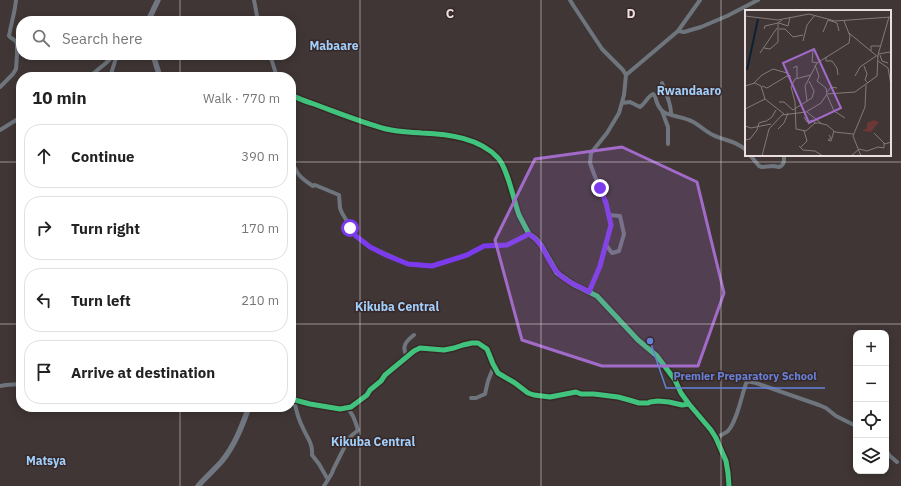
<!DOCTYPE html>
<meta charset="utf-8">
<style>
:root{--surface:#fff;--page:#f6f6f6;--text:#222;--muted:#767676;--line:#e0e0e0}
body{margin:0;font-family:"IBM Plex Sans",sans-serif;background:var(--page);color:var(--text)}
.controls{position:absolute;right:12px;bottom:12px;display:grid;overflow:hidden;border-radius:8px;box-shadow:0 2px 10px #0003}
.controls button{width:36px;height:36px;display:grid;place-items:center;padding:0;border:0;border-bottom:1px solid var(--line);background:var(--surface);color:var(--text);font:20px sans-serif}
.stop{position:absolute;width:12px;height:12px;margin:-9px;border:3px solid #7c3aed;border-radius:50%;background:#fff}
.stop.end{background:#7c3aed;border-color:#fff;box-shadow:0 1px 4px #0008}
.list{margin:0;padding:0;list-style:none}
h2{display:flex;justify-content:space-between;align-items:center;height:52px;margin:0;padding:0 16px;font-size:17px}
h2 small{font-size:13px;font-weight:400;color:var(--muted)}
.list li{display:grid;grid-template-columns:26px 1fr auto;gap:12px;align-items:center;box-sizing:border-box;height:64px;margin:0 8px 8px;padding:0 8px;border:1px solid var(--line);border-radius:16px}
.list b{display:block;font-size:15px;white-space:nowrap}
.list em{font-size:13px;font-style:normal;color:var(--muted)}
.icon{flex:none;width:22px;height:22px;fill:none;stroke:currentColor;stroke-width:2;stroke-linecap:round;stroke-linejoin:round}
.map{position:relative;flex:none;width:901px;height:486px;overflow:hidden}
.search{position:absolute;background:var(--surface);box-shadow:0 2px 10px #0003;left:16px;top:16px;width:280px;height:44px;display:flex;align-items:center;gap:10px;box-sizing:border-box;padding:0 14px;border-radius:16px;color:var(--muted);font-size:15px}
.panel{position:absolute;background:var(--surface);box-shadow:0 2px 10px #0003;left:16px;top:72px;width:280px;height:340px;border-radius:16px}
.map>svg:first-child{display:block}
</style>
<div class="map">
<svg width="901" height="486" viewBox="0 0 901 486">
<rect width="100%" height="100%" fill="#3f3635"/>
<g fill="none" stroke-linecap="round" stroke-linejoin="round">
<path stroke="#6e757d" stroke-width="4" d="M254,0L258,21
M570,0L573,5L602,49L623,70L626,75L624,95L619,113L607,133L591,153L590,163L594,174L606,203L611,225L600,266L589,292
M678,31L684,32L701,27L727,16L758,0
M270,55L277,77
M626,75L678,31L700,0
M89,77L106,63L114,55
M110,77L117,55
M662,83C666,93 672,105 671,115
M0,87L13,74L16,69L17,55V43C15,39 11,39 9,36C11,24 15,12 16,0
M291,95C298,98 304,101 311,103C336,112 360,122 386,129C398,132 409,132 422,133C448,134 480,138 498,158C507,167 514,201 519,215L529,234L536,239L541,245L557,273L573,284L597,296L638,340L657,356L675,380L681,393L689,404L711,430L716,438L726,461L728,473L729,486
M622,103L630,102L640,107C645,104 647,97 653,94L655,96C660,119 672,113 689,120C698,123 704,131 713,135C725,141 735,140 746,150
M662,111L668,127V144
M0,130L21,117
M750,155L759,166L762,167L773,166L779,167C785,165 784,160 784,155
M291,160C298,175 299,177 313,186L315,185L339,195L340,208L342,213L356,236L370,247L408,264L432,266L467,255L484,246L507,245L529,234
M606,245L612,253L619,251L624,234L620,216L609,215
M407,356C401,347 406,341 414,335
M0,386L6,385L21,384
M471,398H476L485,394L488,381L494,366
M291,399L310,404L340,409L351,407L367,395L370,390L381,381L385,375L414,351L420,348L444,350L454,348L463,345L472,343H478L487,349L493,364L498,373L515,383L528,393L534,395L550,397L576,392L581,394H594L618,397L629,400L639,403H648L650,402L658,401L669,402L682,405L689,404
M294,400C296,410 298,419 303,428C307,438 313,443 312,455L319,464L327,478H329L324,486
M717,441C718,439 719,437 720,436C722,434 726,433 728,431C738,419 741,396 747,381L756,383L819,405L826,408L836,416L856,426
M886,450L890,456L897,462
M329,478L332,473L333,470L348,440L352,435L356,432L358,430C355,421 353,413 346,407"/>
<path stroke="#717780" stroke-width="5.5" d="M148,21L158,0
M153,55L160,77
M198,486C206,477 215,469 222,461C235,445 242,426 249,407"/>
<g stroke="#382827" stroke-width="8">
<path id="cycleway" d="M291,95C298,98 304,101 311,103C336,112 360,122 386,129C398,132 409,132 422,133C448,134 480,138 498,158C507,167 514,201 519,215L529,234L536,239L541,245L557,273L573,284L597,296L638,340L657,356L675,380L681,393L689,404L711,430L716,438L726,461L728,473L729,486
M291,399L310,404L340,409L351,407L367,395L370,390L381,381L385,375L414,351L420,348L444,350L454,348L463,345L472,343H478L487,349L493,364L498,373L515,383L528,393L534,395L550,397L576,392L581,394H594L618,397L629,400L639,403H648L650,402L658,401L669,402L682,405L689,404"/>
</g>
<use href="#cycleway" stroke="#40c37c" stroke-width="5"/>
</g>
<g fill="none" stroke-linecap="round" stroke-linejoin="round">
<path stroke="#7c3aed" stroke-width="5" d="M350,228L356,236L370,247L388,256L408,264L432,266L467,255L484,246L507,245L529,234C546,245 545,258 557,272C564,281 578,286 589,292L600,266L611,225L606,203L600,188"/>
</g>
<path fill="#a26bca" fill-opacity="0.2" stroke="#a26bca" stroke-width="3" stroke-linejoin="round" d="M622,147L697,182L724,293L698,366H602L522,340L495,240L535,159Z"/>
<path fill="none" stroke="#eadfde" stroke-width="1" stroke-opacity="0.55" d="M180,0V21M360,0V486M541,0V486M721,0V486M180,55V77M0,162H21M291,162H901M0,324H21M291,324H901M180,407V486"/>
<g text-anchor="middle" stroke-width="3" stroke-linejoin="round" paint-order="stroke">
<g font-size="12" font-weight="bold" fill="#a1d0fd" stroke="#382827">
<text x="334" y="50">Mabaare</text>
<text x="689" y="95">Rwandaaro</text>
<text x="397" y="311">Kikuba Central</text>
<text x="373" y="446">Kikuba Central</text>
<text x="46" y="465">Matsya</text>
</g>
</g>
<g transform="translate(745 10)">
<rect width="146" height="146" fill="#3f3635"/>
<path d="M129,110L134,112L126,122L117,121L122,118V113Z" fill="#6c3734"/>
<path fill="none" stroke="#0d2133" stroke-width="2" d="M2,60L13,9"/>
<path fill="none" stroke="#837a79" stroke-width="1" d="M0,6L33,10L64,4L90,11L146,7M83,10L92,13L94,21M34,13L43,16L45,7M19,19L20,16L33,13M34,19H40L48,27L58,25M78,22L83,10M104,23L133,47M58,31L62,15L70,5M19,38L25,39L33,32V13L37,10M68,40L67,52L72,53M126,41V36H136M15,43L32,18M133,44L145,42M135,45L137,51L143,53M81,47V51H87L92,58L93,65M133,51L143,58L146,75M70,55L74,66L72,71L81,78L82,84M119,56L122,64L120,70L123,73M48,58L52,56V69M66,65L50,69L46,77L50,92L51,119L61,121L70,113H74L82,115L90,122L108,124M110,66L115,57L131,46M9,73L17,65L28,59L42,63L46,67M0,76L10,73L16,76L20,89L39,104M17,76L22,78L42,66L45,67M82,82L86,77L92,78M82,85L89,101L100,108M62,91L67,88L69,81L64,71M34,92H39L48,100M0,99L20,89M48,100L62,91L60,76L72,53L104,33L105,26L99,11M62,102L77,114M59,107L62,112L68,110L70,113M20,112L27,107L31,100M0,116L6,118L26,114M33,119L39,113L43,103M129,123L140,134L146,132M84,125L86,128L83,130L86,131L89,121M0,130L5,129L12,120L14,113L20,111M54,136L58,140L70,141L78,146M55,138L62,131L59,121M17,146L24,119L37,105L61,102L76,93L82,84L110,82L132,66L133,45L144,7M106,146L114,139L122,141L133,137L139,138V133M116,146L108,126L120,97L121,75"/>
<path fill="#a26bca" fill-opacity="0.15" stroke="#a26bca" stroke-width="2" d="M69,39L96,98L64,113L38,53Z"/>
<rect width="146" height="146" fill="none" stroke="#eadfde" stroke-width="2"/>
</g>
<g font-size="13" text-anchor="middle" font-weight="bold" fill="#eadfde" stroke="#382827" stroke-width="3" stroke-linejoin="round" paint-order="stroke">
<text x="450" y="18">C</text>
<text x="631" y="18">D</text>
</g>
<path fill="none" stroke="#6581da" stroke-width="1.5" d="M650 341L666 388H825"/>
<circle fill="#6581da" stroke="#382827" stroke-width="1.5" cx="650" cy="341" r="4"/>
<g font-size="11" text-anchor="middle" font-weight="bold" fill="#6581da" stroke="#382827" stroke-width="3" stroke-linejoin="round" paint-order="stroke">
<text x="745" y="380">Premier Preparatory School</text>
</g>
</svg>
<div class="controls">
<button>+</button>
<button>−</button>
<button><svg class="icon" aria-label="locate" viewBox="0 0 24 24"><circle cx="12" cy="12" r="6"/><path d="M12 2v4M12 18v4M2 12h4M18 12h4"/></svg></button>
<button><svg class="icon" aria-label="layers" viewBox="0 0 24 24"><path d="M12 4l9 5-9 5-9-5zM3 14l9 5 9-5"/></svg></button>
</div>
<div class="stop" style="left:350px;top:228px"></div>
<div class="stop end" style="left:600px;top:188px"></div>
<div class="search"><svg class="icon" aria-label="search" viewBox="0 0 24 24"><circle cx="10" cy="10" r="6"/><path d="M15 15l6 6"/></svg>Search here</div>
<section class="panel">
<h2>10 min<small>Walk · 770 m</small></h2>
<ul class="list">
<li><svg class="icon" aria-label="ahead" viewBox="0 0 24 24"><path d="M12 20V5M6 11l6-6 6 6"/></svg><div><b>Continue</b></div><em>390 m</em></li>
<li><svg class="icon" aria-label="right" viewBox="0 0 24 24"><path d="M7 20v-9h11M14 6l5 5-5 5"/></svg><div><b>Turn right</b></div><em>170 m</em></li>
<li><svg class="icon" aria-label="left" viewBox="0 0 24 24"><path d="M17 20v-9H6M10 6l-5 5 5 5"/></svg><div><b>Turn left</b></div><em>210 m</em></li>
<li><svg class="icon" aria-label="arrive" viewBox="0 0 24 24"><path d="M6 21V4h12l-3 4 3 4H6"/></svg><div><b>Arrive at destination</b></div></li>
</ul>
</section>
</div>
